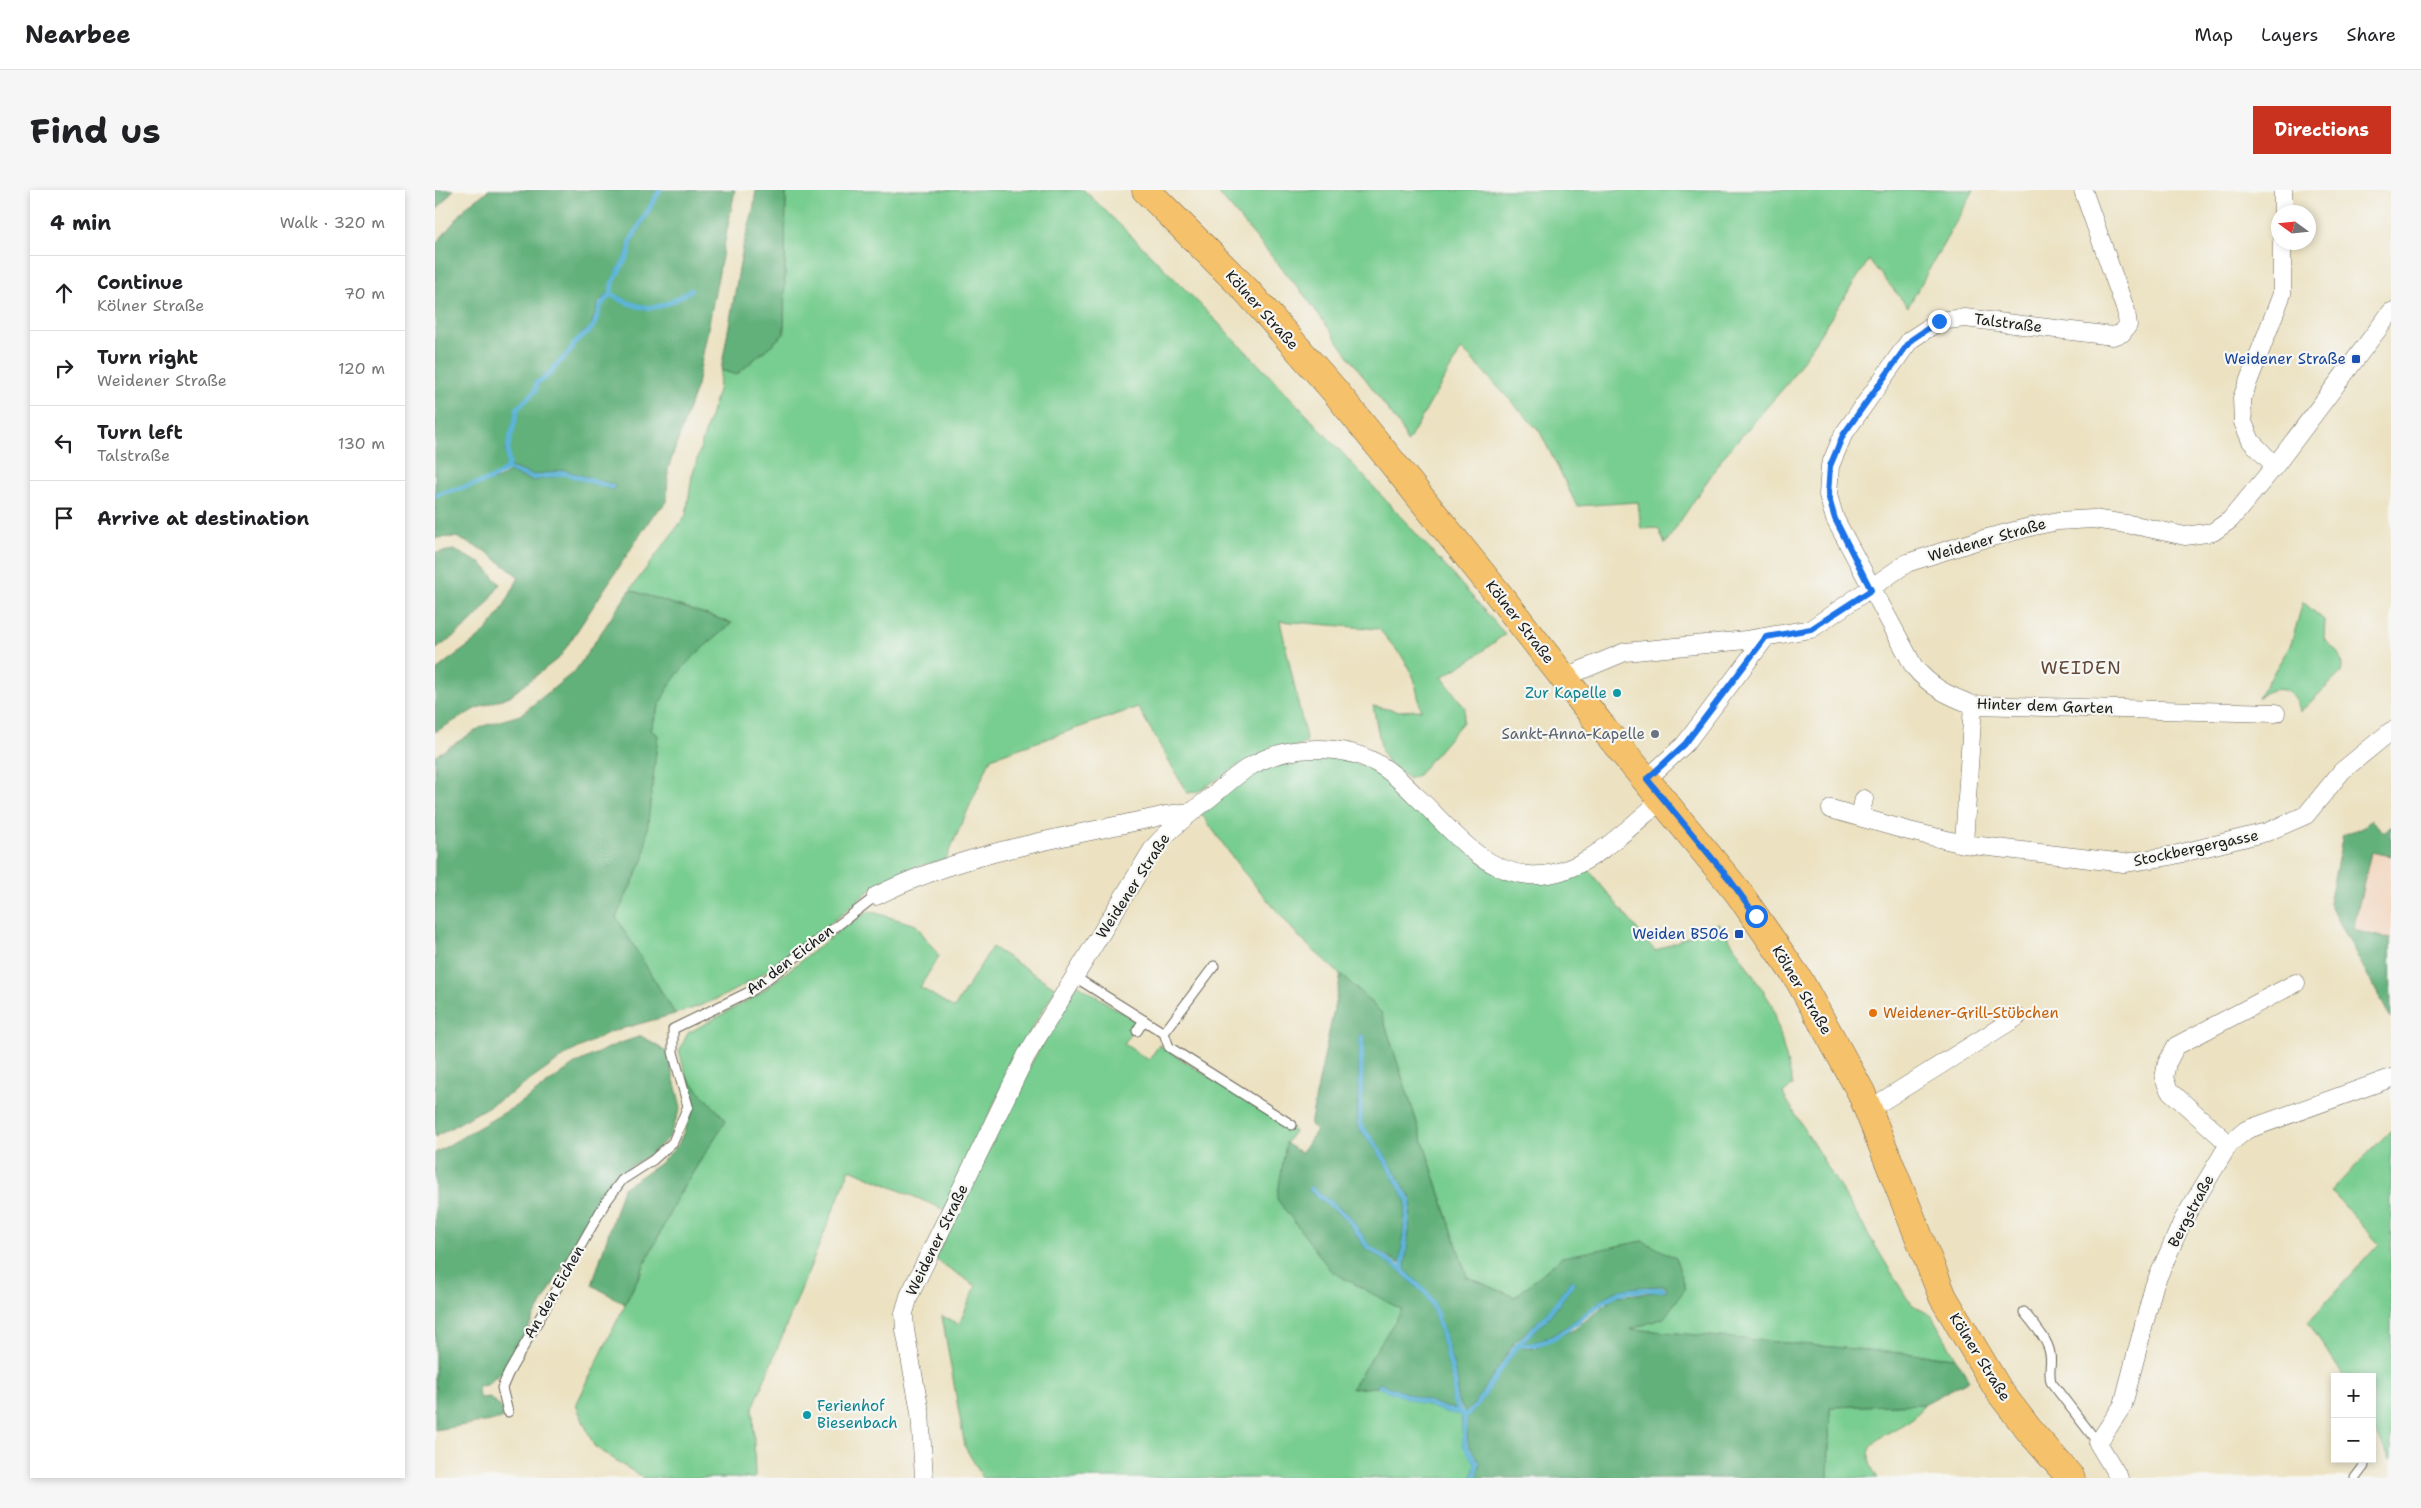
<!DOCTYPE html>
<meta charset="utf-8">
<style>
:root{--surface:#fff;--page:#f6f6f6;--text:#202124;--muted:#757577;--line:#e0e0e0;--accent:#c8321e}
body{margin:0;font-family:"Shantell Sans",sans-serif;background:var(--page);color:var(--text)}
.controls{position:absolute;right:15px;bottom:15px;display:grid;overflow:hidden;border-radius:0px;box-shadow:0 2px 8px #0003}
.controls button{width:45px;height:45px;display:grid;place-items:center;padding:0;border:0;border-bottom:1px solid var(--line);background:var(--surface);color:var(--text);font:25px sans-serif}
.compass{position:absolute;left:1836px;top:15px;width:45px;height:45px;border-radius:50%;background:var(--surface);box-shadow:0 2px 8px #0003;rotate:285deg}
.stop{position:absolute;width:15px;height:15px;margin:-11px;border:4px solid #1a73e8;border-radius:50%;background:#fff}
.stop.end{background:#1a73e8;border-color:#fff;box-shadow:0 1px 5px #0008}
.list{margin:0;padding:0;list-style:none}
h2{display:flex;justify-content:space-between;align-items:center;height:65px;margin:0;padding:0 20px;font-size:21px}
h2 small{font-size:16px;font-weight:400;color:var(--muted)}
.list li{display:grid;grid-template-columns:32px 1fr auto;gap:15px;align-items:center;box-sizing:border-box;height:75px;padding:0 20px;border-top:1px solid var(--line)}
.list b{display:block;font-size:19px;white-space:nowrap}
.list p{margin:0;font-size:16px;white-space:nowrap;color:var(--muted)}
.list em{font-size:16px;font-style:normal;color:var(--muted)}
.icon{flex:none;width:28px;height:28px;fill:none;stroke:currentColor;stroke-width:2;stroke-linecap:round;stroke-linejoin:round}
.map{position:relative;flex:none;width:1956px;height:1288px;overflow:hidden;border-radius:0px}
header{display:flex;align-items:center;gap:30px;box-sizing:border-box;height:70px;padding:0 25px;background:var(--surface);border-bottom:1px solid var(--line)}
header strong{font-size:24px}
nav{display:flex;gap:28px;margin-inline-start:auto;font-size:18px}
.intro{display:flex;align-items:center;justify-content:space-between;box-sizing:border-box;height:120px;padding:0 30px}
h1{margin:0;font-size:35px}
.button{padding:12px 22px;border-radius:0px;background:var(--accent);color:#fff;font-size:18px;font-weight:700}
main{display:flex;gap:30px;padding:0 30px}
aside{flex:1;background:var(--surface);border-radius:0px;box-shadow:0 2px 8px #0003}
.map>svg:first-child{display:block}
</style>
<header>
<strong>Nearbee</strong>
<nav><a>Map</a><a>Layers</a><a>Share</a></nav>
</header>
<div class="intro"><h1>Find us</h1><a class="button">Directions</a></div>
<main>
<aside>
<h2>4 min<small>Walk · 320 m</small></h2>
<ul class="list">
<li><svg class="icon" aria-label="ahead" viewBox="0 0 24 24"><path d="M12 20V5M6 11l6-6 6 6"/></svg><div><b>Continue</b><p>Kölner Straße</p></div><em>70 m</em></li>
<li><svg class="icon" aria-label="right" viewBox="0 0 24 24"><path d="M7 20v-9h11M14 6l5 5-5 5"/></svg><div><b>Turn right</b><p>Weidener Straße</p></div><em>120 m</em></li>
<li><svg class="icon" aria-label="left" viewBox="0 0 24 24"><path d="M17 20v-9H6M10 6l-5 5 5 5"/></svg><div><b>Turn left</b><p>Talstraße</p></div><em>130 m</em></li>
<li><svg class="icon" aria-label="arrive" viewBox="0 0 24 24"><path d="M6 21V4h12l-3 4 3 4H6"/></svg><div><b>Arrive at destination</b></div></li>
</ul>
</aside>
<div class="map">
<svg width="1956" height="1288" viewBox="0 0 1956 1288">
<rect width="100%" height="100%" fill="#f6f6f2"/>
<filter id="ink" filterUnits="userSpaceOnUse"><feTurbulence type="fractalNoise" baseFrequency=".02" numOctaves="2"/><feDisplacementMap in="SourceGraphic" scale="10" xChannelSelector="R" yChannelSelector="G"/><feConvolveMatrix kernelMatrix="1 2 1 2 8 2 1 2 1" color-interpolation-filters="sRGB"/></filter>
<filter id="wash" filterUnits="userSpaceOnUse"><feTurbulence type="fractalNoise" baseFrequency=".0096" numOctaves="4" result="noise"/><feDisplacementMap in="SourceGraphic" scale="20" xChannelSelector="R" yChannelSelector="G"/><feGaussianBlur stdDeviation="1.12" result="paint"/><feColorMatrix in="noise" values="0 0 0 0 0 0 0 0 0 0 0 0 0 0 0 0 0 1.4 0 .05"/><feComposite in="paint" operator="in"/></filter>
<g filter="url(#wash)">
<rect width="100%" height="100%" fill="#ece2c2"/>
<path fill="#f2d5be" d="M1936,662L1956,666V754L1954,753L1955,750L1917,741Z"/>
<path fill="#78cd90" stroke="#4a7456" d="M351,0H649C796,141 936,290 1070,444L1037,469L1007,487L1030,518L1028,532L983,585L974,589L952,572L947,561L938,516L962,521L986,520L979,488L968,468L944,439L845,431L872,553L809,572L762,602L752,603L703,517L556,568L511,669C496,674 478,676 463,683C441,692 424,710 406,725C350,769 309,804 240,824L181,727L209,668L216,540L228,505L240,485L257,467L297,433L195,400L251,325L257,286L283,200L286,180L301,185L349,144Z
M781,0H1539L1473,117L1434,70L1353,193L1289,266L1230,354L1223,338L1206,339L1203,312L1142,316L1105,242L1032,164L1026,160L972,253L967,239L870,106Z
M1868,412L1890,431L1889,449C1900,460 1910,466 1906,483L1865,522C1862,498 1840,493 1823,508L1856,454Z
M865,566L905,567L943,581L1054,679L1152,678L1220,761L1284,733L1338,816L1358,895L1348,904L1472,1108L1478,1115L1497,1126L1521,1168L1194,1139L1250,1099L1127,1067L1080,1107L1032,1087L946,822L865,748L806,679L765,622L819,582Z
M434,721L481,735L504,766L485,797L519,818L557,757L621,798L584,860L510,1020L415,979L318,1218L320,1288H208L159,1256L141,1215L243,1006L291,930L252,888L244,861L253,843L321,806L410,736Z
M642,794L702,832L689,854L714,870L724,855L859,941L851,953L896,1081L968,1120L917,1199L942,1197L1009,1222L1026,1225L1028,1255L1040,1274L1037,1288H548L530,1257L507,1126L524,1134L541,1096L500,1069L597,872Z
M1956,940V1271L1937,1235V1187H1909L1873,1132L1944,1054L1896,1001Z
M1489,1214C1486,1219 1483,1223 1479,1227C1457,1245 1416,1250 1443,1288H1393L1395,1217Z"/>
<path fill="#62b07a" stroke="#3f664b" d="M0,0H18L0,22Z
M54,0H224L195,49L192,62L176,93L174,102L164,112L155,138L147,143L135,158L108,187L100,192V199L81,219L80,230L70,261L73,273C60,295 23,295 0,303V55L33,15Z
M227,0H300L262,195L233,279L232,312L218,325L125,467L75,506L40,519L0,542V482C13,468 29,461 43,448C62,432 73,409 84,387L52,362L21,347L0,348V306L64,289L73,282L97,291L129,285L179,300L180,295L129,280L98,285L75,277C75,271 73,266 73,260C75,246 82,234 83,220L102,201L103,194L111,189L139,160C140,149 151,147 157,139C168,126 160,120 178,105V94L195,64L198,51Z
M321,0H351L349,144L301,185L286,180L308,57L318,21Z
M19,360L47,374L65,394C45,427 31,438 0,460V363Z
M195,400L297,433C256,468 231,485 216,540L223,545L209,668L181,727L240,824L175,842L134,863L77,903L0,947V566L48,536L85,525L140,481Z
M1936,630L1950,643L1956,636V666L1936,662L1918,740L1955,749L1956,829L1894,713L1908,645L1930,636Z
M906,784L946,822L1032,1087L1080,1107L1127,1067L1208,1051L1241,1068L1250,1099L1229,1128L1196,1139L1521,1168L1534,1190L1489,1214L1395,1217L1393,1288H1042L1045,1273L1033,1254L1031,1228L1043,1217L1083,1157L1097,1159L1140,1139L1181,1106L1231,1101V1096C1220,1096 1186,1097 1177,1103C1152,1118 1119,1155 1087,1153L1115,1127L1140,1093L1136,1090L1112,1123L1080,1152L1039,1214L1030,1222L1022,1210L1023,1192L1004,1125L995,1104L970,1079L977,1010L947,960L927,935L929,845H925L922,936L943,962L971,1011L965,1074L934,1055L915,1026L876,996L873,1000L911,1030L930,1058L962,1079L991,1106L1000,1126L1018,1193L1017,1211L1022,1219L1010,1217L944,1193L942,1197L916,1199L967,1120L896,1081L842,1009L851,953L866,963L882,940L875,935Z
M206,846L232,862L246,917L234,948L214,965L183,985L165,1011L70,1179L52,1195L43,1196L44,1208L55,1207L67,1219V1229L0,1240V963L84,914L141,873L180,855Z
M252,888L291,930L243,1006L190,1114L157,1095L188,998L223,975L243,955L260,915Z"/>
<g fill="none" stroke-linecap="round" stroke-linejoin="round">
<path stroke="#5cb4d9" stroke-width="5" d="M176,104C209,124 226,121 256,100
M72,279L98,288L129,283L177,297
M0,305C20,297 65,294 74,274C69,252 81,240 82,219L101,200V193L110,188L137,159C139,148 150,147 156,139C166,127 159,118 176,104L177,94L194,63L196,50L225,0
M927,847L925,935L945,961L974,1011L967,1080L993,1105L1002,1125L1020,1192L1019,1211L1029,1227L1030,1255L1042,1273L1040,1288
M876,999L913,1028L932,1056L967,1080
M1082,1155L1113,1125L1137,1093
M945,1196L1010,1220L1028,1223
M1029,1227L1041,1216L1082,1155C1124,1159 1147,1122 1179,1105C1188,1099 1216,1100 1228,1099"/>
</g>
</g>
<g filter="url(#ink)">
<g fill="none" stroke-linecap="round" stroke-linejoin="round">
<g stroke="#656156" stroke-width="11">
<path id="lane" d="M640,787L729,843L779,776
M702,841L709,830
M729,843L734,857L857,935
M1589,1122C1598,1134 1613,1149 1615,1164C1617,1173 1613,1181 1616,1192L1663,1253
M73,1222L67,1198L73,1184L170,1013L187,990L218,970L238,952L253,916L238,862V839L318,800L441,706
M1920,1288L1929,1276"/>
</g>
<g stroke="#656156" stroke-width="19">
<path id="street" d="M1648,0L1691,121L1693,135L1687,143L1678,146L1530,128L1504,131L1475,150L1408,245L1395,276L1393,305L1400,329L1479,477C1497,498 1512,505 1538,515L1841,523
M1848,22V0
M1840,276L1816,251L1808,232L1807,208L1847,104V52
M1131,491L1142,482L1190,462L1311,450L1376,439L1472,373L1541,351L1599,336L1623,331L1658,329L1704,336L1750,346L1778,342L1795,330L1840,276L1956,122
M1538,515L1529,654L1689,673L1735,666L1832,642L1871,625L1907,581L1956,541
M1212,589L1250,554L1331,447
M1396,619L1474,641L1529,654
M1425,627L1429,609
M441,706C530,661 634,647 731,625L756,622
M1433,920L1582,827
M1794,954L1734,900L1729,888L1732,873L1741,856L1861,793
M489,1288L485,1222L470,1140L469,1123L474,1106L591,866L719,657C736,638 755,623 776,607C788,597 801,585 814,577C852,554 910,552 948,577C959,584 970,595 979,604C1013,635 1044,681 1094,685C1147,689 1190,640 1228,609
M1684,1288L1663,1253L1688,1215L1719,1096L1748,1030L1794,954L1811,940L1956,888"/>
</g>
<g stroke="#656156" stroke-width="29">
<path id="primary" d="M711,0L813,102L899,200L1068,410L1164,533L1303,702L1364,790L1426,902L1508,1107L1564,1201L1594,1240L1636,1288"/>
</g>
<use href="#lane" stroke="#fff" stroke-width="9"/>
<use href="#street" stroke="#fff" stroke-width="18"/>
<use href="#primary" stroke="#f5c16b" stroke-width="28"/>
</g>
</g>
<g fill="none" stroke-linecap="round" stroke-linejoin="round" filter="url(#ink)">
<path stroke="#1a73e8" stroke-width="6" d="M1321,726L1295,690L1212,589L1250,554L1331,447L1376,439L1436,400L1400,329L1393,305L1395,276L1408,245L1476,150L1504,131"/>
</g>
<g fill="#1a4fb4" stroke="#f6f6f2" stroke-width="2">
<rect x="1916" y="164" width="10" height="10" rx="2.5"/>
<rect x="1299" y="739" width="10" height="10" rx="2.5"/>
</g>
<g fill="#0f9aa8" stroke="#f6f6f2" stroke-width="2">
<circle cx="1182" cy="503" r="5"/>
<circle cx="372" cy="1225" r="5"/>
</g>
<circle fill="#6b7280" stroke="#f6f6f2" stroke-width="2" cx="1220" cy="544" r="5"/>
<circle fill="#e8710a" stroke="#f6f6f2" stroke-width="2" cx="1438" cy="823" r="5"/>
<g text-anchor="middle" stroke-width="4.5" stroke-linejoin="round" paint-order="stroke">
<g font-size="15" fill="#1c1c1c" stroke="#f6f6f2">
<text transform="translate(827 120) rotate(48)" y="5">Kölner Straße</text>
<text transform="translate(1573 133) rotate(7)" y="5">Talstraße</text>
<text transform="translate(1552 350) rotate(-16)" y="5">Weidener Straße</text>
<text transform="translate(1085 432) rotate(52)" y="5">Kölner Straße</text>
<text transform="translate(1610 516) rotate(2)" y="5">Hinter dem Garten</text>
<text transform="translate(1761 658) rotate(-12)" y="5">Stockbergergasse</text>
<text transform="translate(698 696) rotate(-57)" y="5">Weidener Straße</text>
<text transform="translate(355 770) rotate(-37)" y="5">An den Eichen</text>
<text transform="translate(1367 800) rotate(59)" y="5">Kölner Straße</text>
<text transform="translate(1756 1021) rotate(-62)" y="5">Bergstraße</text>
<text transform="translate(502 1050) rotate(-64)" y="5">Weidener Straße</text>
<text transform="translate(119 1102) rotate(-60)" y="5">An den Eichen</text>
<text transform="translate(1545 1167) rotate(58)" y="5">Kölner Straße</text>
</g>
<g font-size="15" fill="#164399" stroke="#f6f6f2" text-anchor="end">
<text x="1911" y="174">Weidener Straße</text>
<text x="1294" y="749">Weiden B506</text>
</g>
<g font-size="15" fill="#0d838f" stroke="#f6f6f2" text-anchor="end">
<text x="1172" y="508">Zur Kapelle</text>
<text x="382" y="1221" text-anchor="start">Ferienhof<tspan x="382" dy="17">Biesenbach</tspan></text>
</g>
<g font-size="15" fill="#5b616d" stroke="#f6f6f2" text-anchor="end">
<text x="1210" y="549">Sankt-Anna-Kapelle</text>
</g>
<g font-size="15" fill="#c56008" stroke="#f6f6f2" text-anchor="start">
<text x="1448" y="828">Weidener-Grill-Stübchen</text>
</g>
<g font-size="18" letter-spacing="1" fill="#604737" stroke="#f6f6f2">
<text x="1646" y="484">WEIDEN</text>
</g>
</g>
</svg>
<div class="controls">
<button>+</button>
<button>−</button>
</div>
<svg class="compass" viewBox="-18 -18 36 36"><path d="M0-13l5 13h-10z" fill="#e53935"/><path d="M0 13l5-13h-10z" fill="#757577"/></svg>
<div class="stop" style="left:1321px;top:726px"></div>
<div class="stop end" style="left:1504px;top:131px"></div>
</div>
</main>
